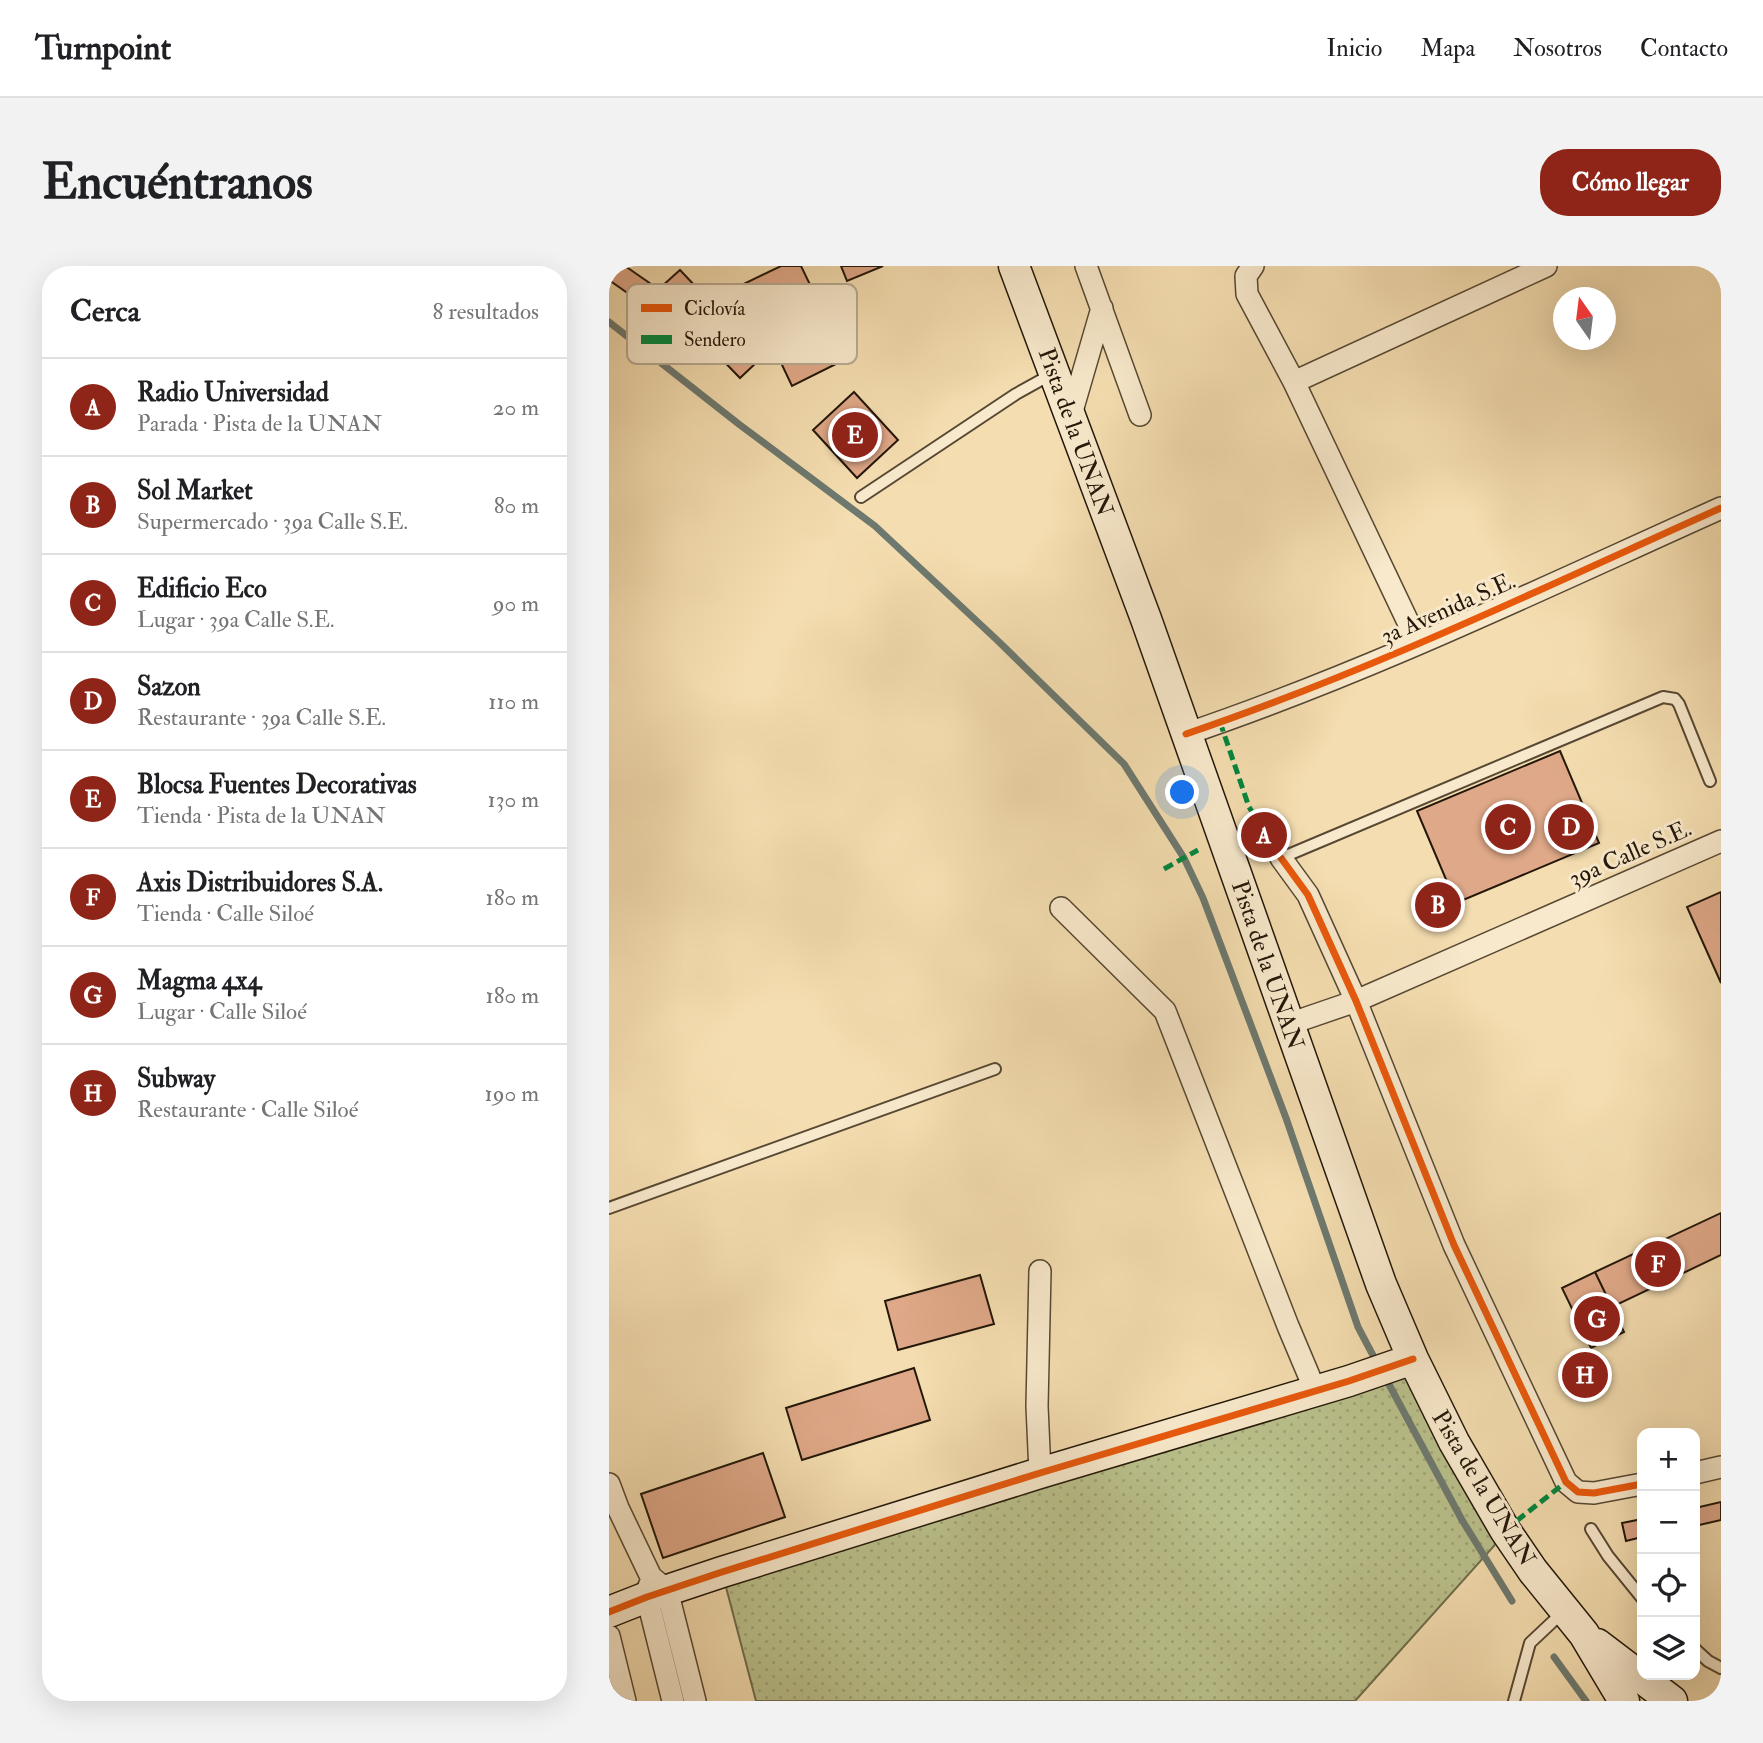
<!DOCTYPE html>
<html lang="es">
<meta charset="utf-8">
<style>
:root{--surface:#fff;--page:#f2f2f2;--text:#202124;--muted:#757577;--line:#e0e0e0;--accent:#8f2418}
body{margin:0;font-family:"IM FELL Double Pica",serif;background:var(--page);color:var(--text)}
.controls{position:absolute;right:21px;bottom:21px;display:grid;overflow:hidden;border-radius:14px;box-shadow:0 7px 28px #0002}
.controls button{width:63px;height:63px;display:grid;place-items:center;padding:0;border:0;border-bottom:2px solid var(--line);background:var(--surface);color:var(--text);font:35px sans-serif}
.compass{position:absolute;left:944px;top:21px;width:63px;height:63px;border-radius:50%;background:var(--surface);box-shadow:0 7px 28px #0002;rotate:346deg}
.you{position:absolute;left:574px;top:527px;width:24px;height:24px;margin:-18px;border:5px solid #fff;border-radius:50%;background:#1a73e8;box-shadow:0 0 0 10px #1a73e833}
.badge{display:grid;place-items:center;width:46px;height:46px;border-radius:50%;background:var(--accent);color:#fff;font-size:23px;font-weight:700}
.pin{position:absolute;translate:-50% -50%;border:4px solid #fff;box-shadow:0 2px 7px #0006}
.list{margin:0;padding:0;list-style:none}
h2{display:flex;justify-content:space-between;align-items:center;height:91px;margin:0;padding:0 28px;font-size:30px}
h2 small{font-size:23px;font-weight:400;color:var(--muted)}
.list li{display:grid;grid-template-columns:46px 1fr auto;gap:21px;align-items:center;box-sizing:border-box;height:98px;padding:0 28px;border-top:2px solid var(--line)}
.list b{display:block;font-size:26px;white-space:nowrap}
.list p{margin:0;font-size:23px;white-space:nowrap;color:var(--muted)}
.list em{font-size:23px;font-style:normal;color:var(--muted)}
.icon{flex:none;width:38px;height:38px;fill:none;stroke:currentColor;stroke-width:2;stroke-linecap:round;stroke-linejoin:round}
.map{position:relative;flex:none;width:1112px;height:1435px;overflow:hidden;border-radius:28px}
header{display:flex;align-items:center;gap:42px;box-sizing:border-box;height:98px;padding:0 35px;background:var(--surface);border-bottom:2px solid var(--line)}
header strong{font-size:33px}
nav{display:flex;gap:38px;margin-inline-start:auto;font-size:24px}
.intro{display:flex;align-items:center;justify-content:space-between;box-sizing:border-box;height:168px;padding:0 42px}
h1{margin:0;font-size:49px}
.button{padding:18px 32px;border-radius:28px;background:var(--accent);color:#fff;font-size:24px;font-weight:700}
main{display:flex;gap:42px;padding:0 42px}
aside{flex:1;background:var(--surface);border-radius:28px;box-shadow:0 7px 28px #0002}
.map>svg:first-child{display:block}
</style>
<header>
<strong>Turnpoint</strong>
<nav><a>Inicio</a><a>Mapa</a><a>Nosotros</a><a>Contacto</a></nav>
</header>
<div class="intro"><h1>Encuéntranos</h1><a class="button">Cómo llegar</a></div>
<main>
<aside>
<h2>Cerca<small>8 resultados</small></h2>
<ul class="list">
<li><span class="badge">A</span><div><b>Radio Universidad</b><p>Parada · Pista de la UNAN</p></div><em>20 m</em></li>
<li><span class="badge">B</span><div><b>Sol Market</b><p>Supermercado · 39a Calle S.E.</p></div><em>80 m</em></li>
<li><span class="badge">C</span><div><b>Edificio Eco</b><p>Lugar · 39a Calle S.E.</p></div><em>90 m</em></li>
<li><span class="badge">D</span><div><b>Sazon</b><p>Restaurante · 39a Calle S.E.</p></div><em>110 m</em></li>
<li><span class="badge">E</span><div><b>Blocsa Fuentes Decorativas</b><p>Tienda · Pista de la UNAN</p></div><em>130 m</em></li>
<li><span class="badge">F</span><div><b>Axis Distribuidores S.A.</b><p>Tienda · Calle Siloé</p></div><em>180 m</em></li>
<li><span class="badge">G</span><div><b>Magma 4x4</b><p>Lugar · Calle Siloé</p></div><em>180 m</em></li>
<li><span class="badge">H</span><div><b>Subway</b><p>Restaurante · Calle Siloé</p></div><em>190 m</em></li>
</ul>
</aside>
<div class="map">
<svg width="1112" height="1435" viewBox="0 0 1112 1435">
<defs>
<pattern id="grass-dots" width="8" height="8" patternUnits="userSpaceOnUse" patternTransform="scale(1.75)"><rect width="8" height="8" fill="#bac18c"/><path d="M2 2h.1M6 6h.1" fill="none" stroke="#a0a577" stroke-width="1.8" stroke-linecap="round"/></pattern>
</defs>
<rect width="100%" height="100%" fill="#f4ddb0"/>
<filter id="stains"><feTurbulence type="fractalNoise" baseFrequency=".00286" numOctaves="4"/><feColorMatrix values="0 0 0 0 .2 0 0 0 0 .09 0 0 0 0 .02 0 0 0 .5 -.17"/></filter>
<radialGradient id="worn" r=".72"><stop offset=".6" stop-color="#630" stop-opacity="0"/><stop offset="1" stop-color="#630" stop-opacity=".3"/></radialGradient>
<path fill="url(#grass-dots)" stroke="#6e6c4a" stroke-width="2" d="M804,1093L896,1264L885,1280L746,1435H147L113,1306Z"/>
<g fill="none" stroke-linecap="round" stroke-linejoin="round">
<path stroke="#6d796f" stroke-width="7" d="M0,56L131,159L266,260L388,374L515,498L575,592L594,632L677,852L749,1061L768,1097
M776,1111L853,1254L903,1335
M945,1391L977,1435"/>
</g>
<path fill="#dfa888" stroke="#231709" stroke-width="2" d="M9,0H16L42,18L30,35L0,14Z
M172,0H192L237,93L183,120L165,82L147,91L116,27Z
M232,0H274L238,15Z
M71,4L88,22L59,48L42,30Z
M117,63L148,96L131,112L99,79Z
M245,126L289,174L248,212L204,164Z
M951,485L990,577L847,637L808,545Z
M1112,626V717L1078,641Z
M1112,947V989L1003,1041L986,1006Z
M986,1006L1015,1066L982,1082L953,1022Z
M371,1009L385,1058L289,1084L276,1035Z
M305,1102L321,1154L193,1194L177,1142Z
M154,1187L176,1251L54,1292L32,1228Z
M1112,1236V1254L1086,1260V1242Z
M1033,1253V1271L1017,1275L1013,1257Z"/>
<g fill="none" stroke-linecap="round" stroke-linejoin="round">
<g stroke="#574833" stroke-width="14">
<path id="lane" d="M252,231L407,128L443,108
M672,592L1054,431L1066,433L1070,438L1101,515
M0,942L386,803
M982,1263L999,1290L1033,1332
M1086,1383L1099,1395L1112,1402
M905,1435L921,1377L955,1345"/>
</g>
<g stroke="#574833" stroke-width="24">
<path id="street" d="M477,0L531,149
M644,0L637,10L638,28L685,116L809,377
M685,116L937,0
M461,152L493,42
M577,468C760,406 936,321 1112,242
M672,592L699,629L747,735L845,979L957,1216L969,1226L985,1227L1033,1218
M452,642L556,745L679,1060L706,1124
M680,758L747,735L1112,575
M431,1207L428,1140L431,1005
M1086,1207L1112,1201
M0,1218L9,1242L42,1311L58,1324L86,1435
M40,1320L38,1331L64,1435
M0,1370L16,1435"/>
</g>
<g stroke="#231709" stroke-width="33">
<path id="secondary" d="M405,0L537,353L772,1018L804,1093L845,1176L896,1264L924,1305L975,1368L1015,1435
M0,1346L38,1331L113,1306L431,1207L740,1115L804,1093
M988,1378L1063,1435"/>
</g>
<use href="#lane" stroke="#f8e9cc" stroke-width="10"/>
<use href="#street" stroke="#f8e9cc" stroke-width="21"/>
<use href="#secondary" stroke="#f8e9cc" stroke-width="30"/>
<path stroke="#00873e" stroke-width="5" stroke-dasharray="10 5" stroke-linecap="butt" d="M611,456L640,541L672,592
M555,603L589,584
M896,1264L957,1216"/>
<g stroke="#f8e9cc" stroke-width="11">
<path id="cycleway" d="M577,468C760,406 936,321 1112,242
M672,592L699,629L747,735L845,979L957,1216L969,1226L985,1227L1033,1218
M0,1346L38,1331L113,1306L431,1207L740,1115L804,1093"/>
</g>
<use href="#cycleway" stroke="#e8590c" stroke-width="7"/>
</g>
<g text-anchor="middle" stroke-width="6" stroke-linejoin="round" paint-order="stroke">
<g font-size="24" fill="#231709" stroke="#f8e9cc">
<text transform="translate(467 166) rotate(70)" y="8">Pista de la UNAN</text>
<text transform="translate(839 342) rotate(-24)" y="8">3a Avenida S.E.</text>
<text transform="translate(1021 587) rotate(-24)" y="8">39a Calle S.E.</text>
<text transform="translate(659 699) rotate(71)" y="8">Pista de la UNAN</text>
<text transform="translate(875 1222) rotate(59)" y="8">Pista de la UNAN</text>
</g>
</g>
<rect x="18" y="18" width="230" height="80" rx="10" fill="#f8e9cc" stroke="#b8aa92" stroke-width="2"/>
<rect x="32" y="38" width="31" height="8" fill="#e8590c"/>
<rect x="32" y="69" width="31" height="9" fill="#00873e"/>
<g font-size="19" fill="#231709">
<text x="75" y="49">Ciclovía</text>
<text x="75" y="80">Sendero</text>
</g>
<rect width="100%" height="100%" filter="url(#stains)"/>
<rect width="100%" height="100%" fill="url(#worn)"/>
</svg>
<div class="controls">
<button>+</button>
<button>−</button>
<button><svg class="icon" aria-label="locate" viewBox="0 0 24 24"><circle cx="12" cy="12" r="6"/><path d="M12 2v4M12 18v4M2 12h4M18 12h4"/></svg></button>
<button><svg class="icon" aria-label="layers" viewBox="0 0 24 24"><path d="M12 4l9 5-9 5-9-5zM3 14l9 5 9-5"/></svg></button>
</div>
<svg class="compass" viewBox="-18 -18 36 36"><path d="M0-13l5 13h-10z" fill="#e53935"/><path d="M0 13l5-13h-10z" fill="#757577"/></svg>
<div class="you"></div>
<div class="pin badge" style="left:655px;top:569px">A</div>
<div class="pin badge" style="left:829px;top:639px">B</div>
<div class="pin badge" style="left:899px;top:561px">C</div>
<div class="pin badge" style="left:962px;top:561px">D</div>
<div class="pin badge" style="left:246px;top:169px">E</div>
<div class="pin badge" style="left:1049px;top:998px">F</div>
<div class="pin badge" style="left:988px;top:1053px">G</div>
<div class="pin badge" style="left:976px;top:1109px">H</div>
</div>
</main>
